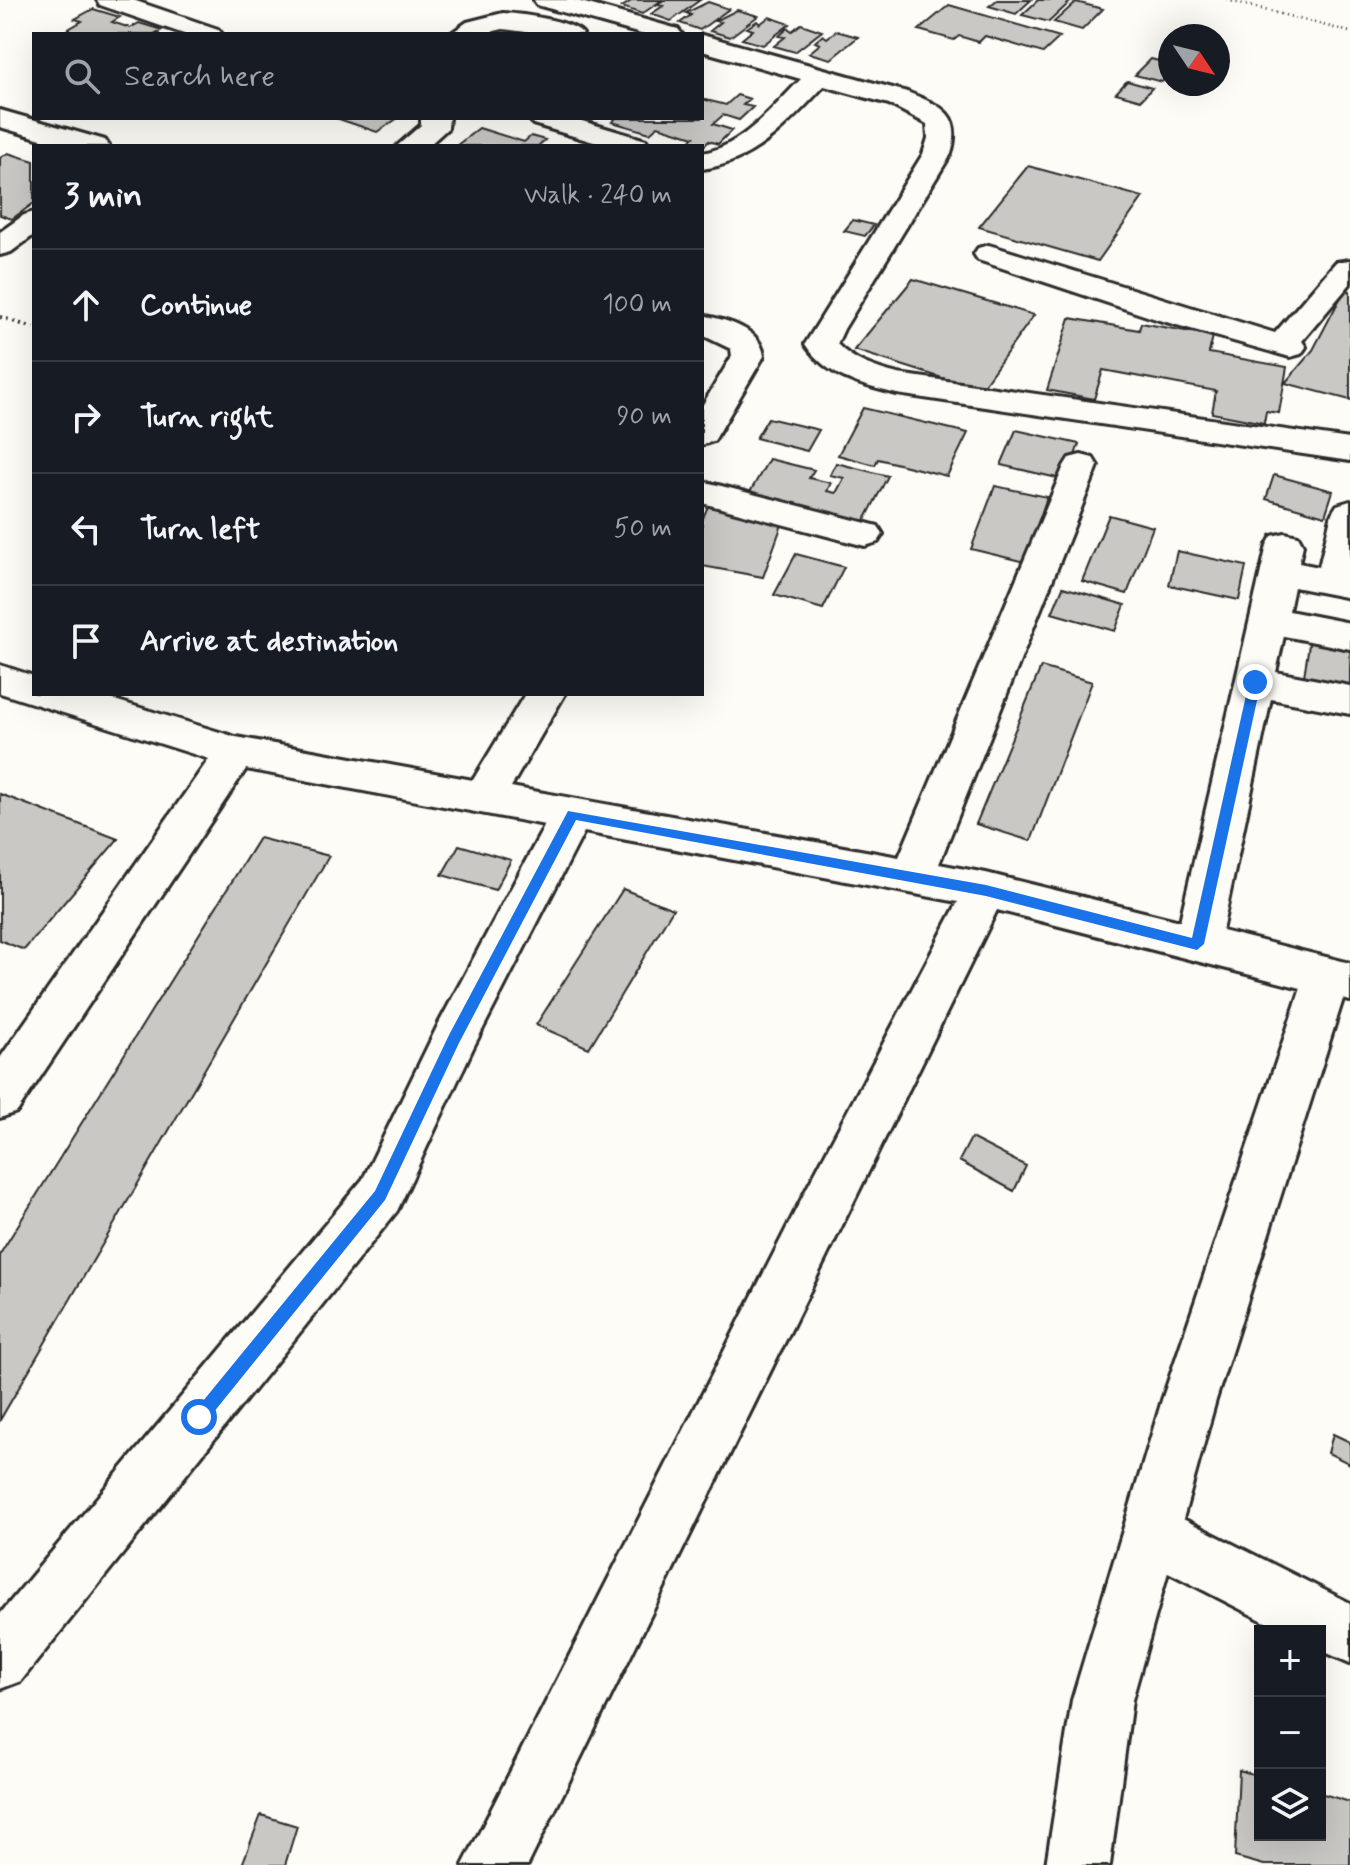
<!DOCTYPE html>
<meta charset="utf-8">
<style>
:root{--surface:#171b24;--page:#242831;--text:#f1f3f6;--muted:#9ea1a6;--line:#363941}
body{margin:0;font-family:Mynerve,sans-serif;background:var(--page);color:var(--text)}
.controls{position:absolute;right:24px;bottom:24px;display:grid;overflow:hidden;border-radius:0px;box-shadow:0 8px 32px #0002}
.controls button{width:72px;height:72px;display:grid;place-items:center;padding:0;border:0;border-bottom:2px solid var(--line);background:var(--surface);color:var(--text);font:40px sans-serif}
.compass{position:absolute;left:1158px;top:24px;width:72px;height:72px;border-radius:50%;background:var(--surface);box-shadow:0 8px 32px #0002;rotate:125deg}
.stop{position:absolute;width:24px;height:24px;margin:-18px;border:6px solid #1a73e8;border-radius:50%;background:#fff}
.stop.end{background:#1a73e8;border-color:#fff;box-shadow:0 2px 8px #0008}
.list{margin:0;padding:0;list-style:none}
h2{display:flex;justify-content:space-between;align-items:center;height:104px;margin:0;padding:0 32px;font-size:34px}
h2 small{font-size:26px;font-weight:400;color:var(--muted)}
.list li{display:grid;grid-template-columns:52px 1fr auto;gap:24px;align-items:center;box-sizing:border-box;height:112px;padding:0 32px;border-top:2px solid var(--line)}
.list b{display:block;font-size:30px;white-space:nowrap}
.list em{font-size:26px;font-style:normal;color:var(--muted)}
.icon{flex:none;width:44px;height:44px;fill:none;stroke:currentColor;stroke-width:2;stroke-linecap:round;stroke-linejoin:round}
.map{position:relative;flex:none;width:1350px;height:1865px;overflow:hidden}
.search{position:absolute;background:var(--surface);box-shadow:0 8px 32px #0002;left:32px;top:32px;width:672px;height:88px;display:flex;align-items:center;gap:20px;box-sizing:border-box;padding:0 28px;border-radius:0px;color:var(--muted);font-size:30px}
.panel{position:absolute;background:var(--surface);box-shadow:0 8px 32px #0002;left:32px;top:144px;width:672px;height:552px;border-radius:0px}
.map>svg:first-child{display:block}
</style>
<div class="map">
<svg width="1350" height="1865" viewBox="0 0 1350 1865">
<rect width="100%" height="100%" fill="#fdfcf7"/>
<filter id="ink" filterUnits="userSpaceOnUse"><feTurbulence type="fractalNoise" baseFrequency=".0125" numOctaves="2"/><feDisplacementMap in="SourceGraphic" scale="16" xChannelSelector="R" yChannelSelector="G"/><feConvolveMatrix kernelMatrix="1 2 1 2 8 2 1 2 1" color-interpolation-filters="sRGB"/></filter>
<g filter="url(#ink)">
<path fill="#c9c8c4" stroke="#2b2b2b" stroke-width="2" d="M633,0H662L642,14L622,7Z
M664,0H700L671,21L651,14L663,6L657,5Z
M997,0H1031L1016,14L989,6Z
M1038,0H1066L1071,1L1049,22L1022,15Z
M708,2L729,9L700,30L680,23L691,15L686,13Z
M1076,2L1103,9L1082,30L1054,22Z
M949,5L1060,37L1043,53L985,36L979,42L959,36L954,40L919,30Z
M93,9L120,17L112,22L130,28L139,23L162,30L156,33L160,34H60L82,21L75,19Z
M737,10L758,16L730,37L710,31L721,22L715,21Z
M769,17L790,24L763,45L742,39L753,30L747,28L757,21L760,24Z
M801,24L822,31L795,52L774,46L785,37L779,36L788,28L792,31Z
M836,31L858,37L831,59L809,53L820,44L815,42L823,35L827,38Z
M1151,59L1170,64V73L1162,82L1135,75Z
M1127,81L1152,88L1141,100L1116,93Z
M737,95L750,99L743,105L753,107L739,120L723,115L713,124L732,130L718,144L709,141L702,148L686,144L694,137L658,126L650,133L612,122L616,118H702V99L726,105Z
M336,118H398L377,132Z
M479,128L524,142L531,136L545,140L538,146H456Z
M8,153L34,161V203L12,219L0,215V158Z
M1028,166L1143,197L1098,261L979,227Z
M853,220L874,225L865,236L844,231Z
M913,279L1034,315L980,390L854,350Z
M1345,289L1350,291V400L1285,383L1313,350Z
M1070,318L1139,330L1141,323L1213,336L1209,353L1287,367L1279,413L1266,411L1264,423L1212,413L1216,391L1103,370L1094,399L1047,390Z
M863,408L968,433L947,476L878,459L875,465L838,455Z
M768,418L819,430L807,451L756,438Z
M1016,430L1079,444L1066,480L1001,465Z
M769,459L814,470L809,478L831,483L827,491L836,493L844,478L830,475L836,463L888,476L864,522L750,492Z
M1274,475L1333,491L1325,516L1266,499Z
M995,486L1047,497L1025,562L971,549Z
M708,506L784,519L763,577L702,566V520Z
M1109,515L1153,527L1127,594L1082,581Z
M1177,551L1246,566L1239,600L1169,585Z
M796,554L844,567L823,609L774,595Z
M1063,587L1125,605L1115,631L1052,613Z
M1310,638L1350,647V686L1304,676Z
M1041,667L1092,682L1031,841L976,824Z
M0,794L118,839L24,950L0,940Z
M259,838L329,856L0,1420V1254Z
M459,845L511,860L495,890L442,875Z
M623,889L673,909L589,1048L536,1025Z
M971,1138L1026,1166L1014,1191L959,1161Z
M1333,1434L1350,1442V1464L1328,1453Z
M1239,1770L1260,1776V1835H1320V1793L1350,1802V1865H1264L1235,1857Z
M261,1815L297,1826L285,1865H242Z"/>
<g fill="none" stroke-linecap="round" stroke-linejoin="round">
<g stroke="#2b2b2b" stroke-width="6">
<path id="minor" d="M97,0H133L218,29L222,34H184L100,5Z
M534,0H574L678,29L682,34H641L537,5Z
M503,13C520,14 573,20 583,34H542L503,29L482,34H450L467,22Z
M702,35L907,92C941,106 963,113 951,154L844,329L837,344C853,361 875,368 898,374L1350,439V461L897,394C860,385 827,377 805,344L923,154L928,138L927,124L889,104L824,86C789,123 755,162 702,169V153C742,147 774,106 801,79L702,51Z
M0,110L105,140L109,146H65L0,127Z
M421,118H449L448,128L428,146H397L421,125Z
M529,118H572L646,140L650,146H607L533,124Z
M34,212V235L11,252L0,255V232L24,215Z
M989,245L1275,333L1336,262L1350,260V284L1302,341L1306,347L1301,354L1290,357L1159,320L978,260L974,254L978,248Z
M702,315C726,320 761,328 764,356L714,441L702,445V406L732,356L731,349L702,335Z
M1081,455L1093,458L1098,466L939,864L986,873L1180,921L1267,545L1272,536L1285,533L1298,536L1303,545L1299,563L1319,567L1332,513L1337,505L1350,501V598L1294,587L1289,611L1350,623V649L1284,636L1276,672L1350,686V714L1271,699L1222,931L1350,963V1001L1343,999L1216,1400L1183,1519L1350,1603V1663L1320,1650V1631H1283L1168,1572L1132,1700L1110,1865H1046L1072,1700L1162,1400L1301,988L997,910L528,1865H463L807,1188L958,902L584,832L473,1048L397,1211L21,1681L0,1689V1614L363,1179L438,1025L545,825L246,769L17,1112L0,1118V1058L209,759L0,693V665L34,676V694H95L236,737L473,780L525,694H565L511,787L899,857L1064,466L1069,458Z
M702,481L878,526L883,534L878,542L865,546L702,503Z"/>
</g>
<path stroke="#2b2b2b" stroke-width="3" stroke-dasharray="1 4" stroke-linecap="butt" d="M1227,0L1350,32
M0,317L4,318"/>
<path stroke="#2b2b2b" stroke-width="4" stroke-dasharray="2 5" stroke-linecap="butt" d="M0,317L34,328"/>
<use href="#minor" fill="#fdfcf7" fill-rule="evenodd"/>
</g>
</g>
<path fill="#1a73e8" d="M1255,678L1261,682L1204,944L1197,950L986,896L576,820L459,1043L385,1200L205,1423H194V1412L375,1191L449,1035L568,811L986,885L1192,938L1249,682Z"/>
</svg>
<div class="controls">
<button>+</button>
<button>−</button>
<button><svg class="icon" aria-label="layers" viewBox="0 0 24 24"><path d="M12 4l9 5-9 5-9-5zM3 14l9 5 9-5"/></svg></button>
</div>
<svg class="compass" viewBox="-18 -18 36 36"><path d="M0-13l5 13h-10z" fill="#e53935"/><path d="M0 13l5-13h-10z" fill="#9ea1a6"/></svg>
<div class="stop" style="left:199px;top:1417px"></div>
<div class="stop end" style="left:1255px;top:682px"></div>
<div class="search"><svg class="icon" aria-label="search" viewBox="0 0 24 24"><circle cx="10" cy="10" r="6"/><path d="M15 15l6 6"/></svg>Search here</div>
<section class="panel">
<h2>3 min<small>Walk · 240 m</small></h2>
<ul class="list">
<li><svg class="icon" aria-label="ahead" viewBox="0 0 24 24"><path d="M12 20V5M6 11l6-6 6 6"/></svg><div><b>Continue</b></div><em>100 m</em></li>
<li><svg class="icon" aria-label="right" viewBox="0 0 24 24"><path d="M7 20v-9h11M14 6l5 5-5 5"/></svg><div><b>Turn right</b></div><em>90 m</em></li>
<li><svg class="icon" aria-label="left" viewBox="0 0 24 24"><path d="M17 20v-9H6M10 6l-5 5 5 5"/></svg><div><b>Turn left</b></div><em>50 m</em></li>
<li><svg class="icon" aria-label="arrive" viewBox="0 0 24 24"><path d="M6 21V4h12l-3 4 3 4H6"/></svg><div><b>Arrive at destination</b></div></li>
</ul>
</section>
</div>
